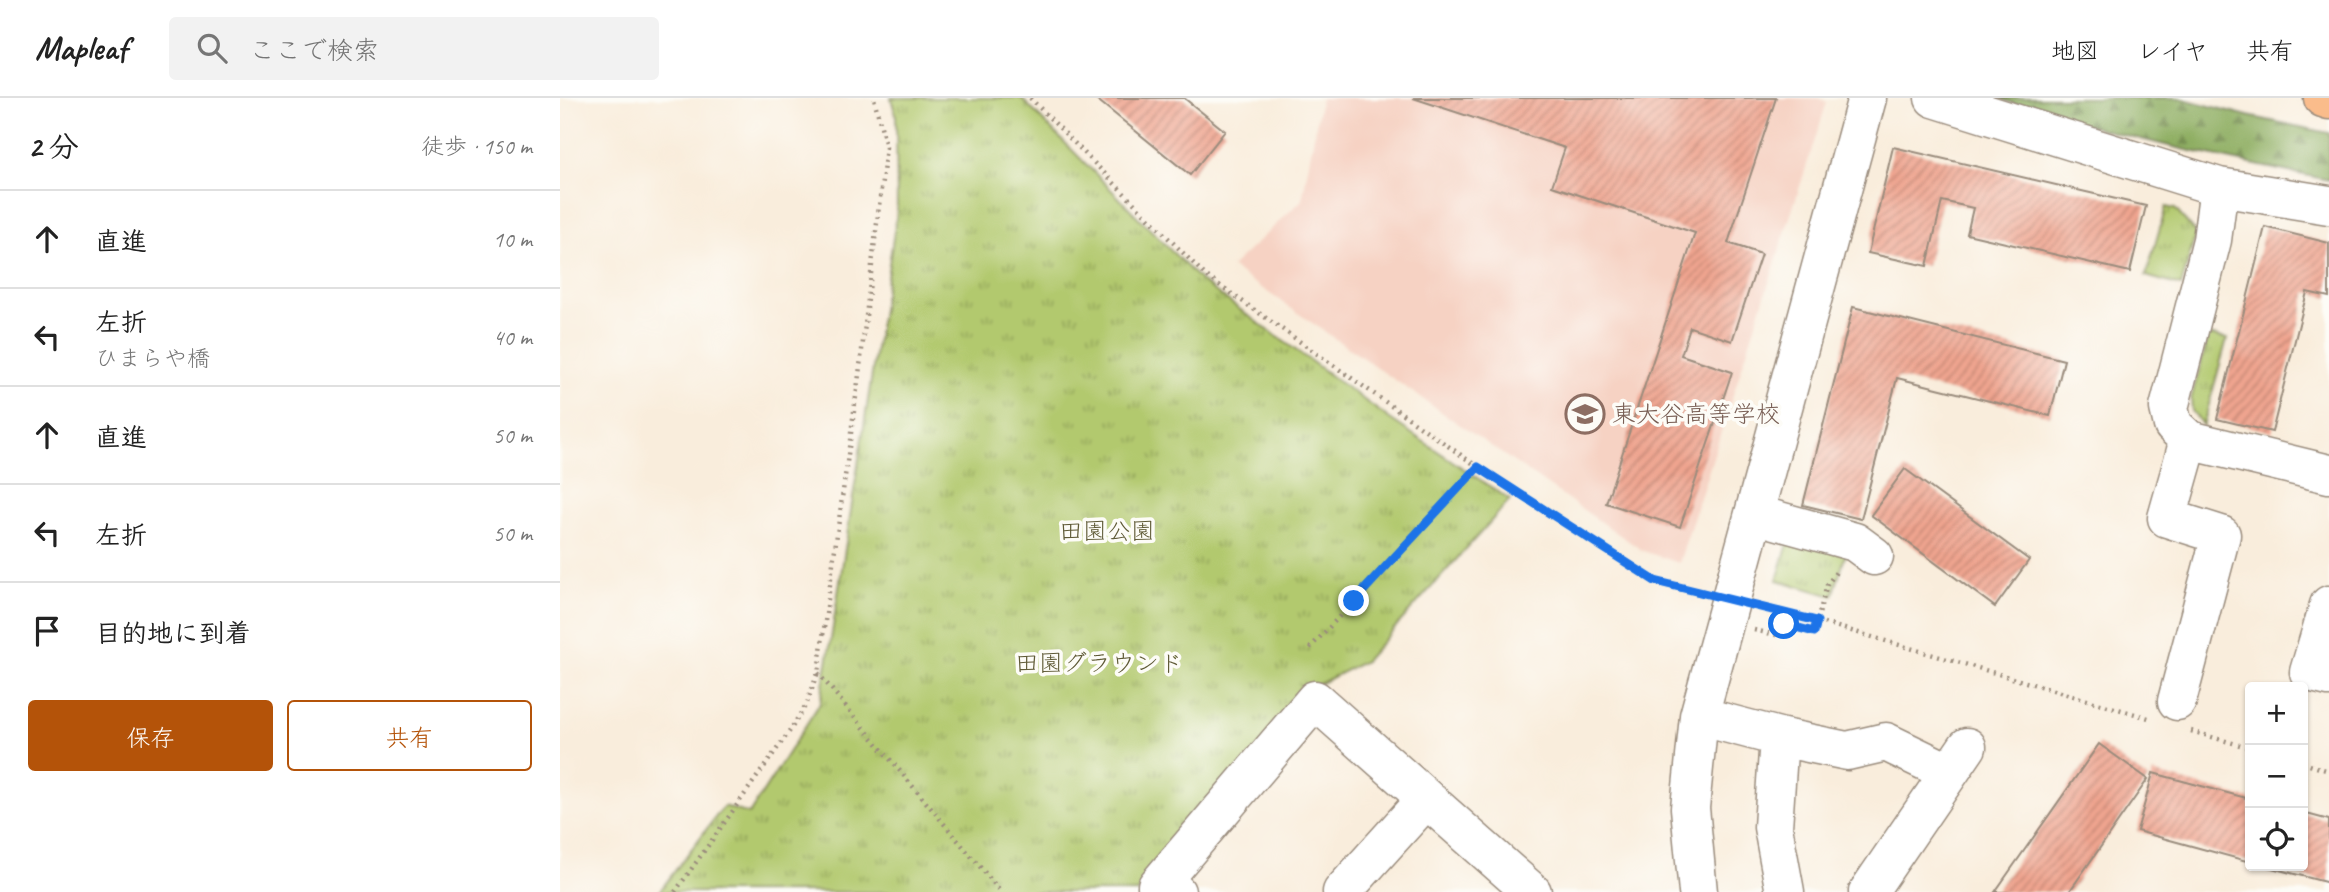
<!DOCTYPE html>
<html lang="ja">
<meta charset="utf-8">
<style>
:root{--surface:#fff;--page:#f2f2f2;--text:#222;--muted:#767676;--line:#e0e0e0;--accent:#b45309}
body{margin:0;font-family:Caveat,"Klee One",sans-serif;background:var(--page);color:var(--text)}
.controls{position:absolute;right:21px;bottom:21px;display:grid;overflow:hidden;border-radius:7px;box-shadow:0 2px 5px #0004}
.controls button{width:63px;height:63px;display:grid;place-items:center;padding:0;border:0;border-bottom:2px solid var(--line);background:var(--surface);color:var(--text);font:35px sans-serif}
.stop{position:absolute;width:21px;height:21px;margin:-16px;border:5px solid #1a73e8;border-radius:50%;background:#fff}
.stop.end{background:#1a73e8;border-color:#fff;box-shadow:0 2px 7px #0008}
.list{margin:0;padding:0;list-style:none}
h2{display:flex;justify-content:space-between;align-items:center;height:91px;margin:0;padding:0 28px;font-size:30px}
h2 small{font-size:23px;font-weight:400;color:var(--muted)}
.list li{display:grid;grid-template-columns:46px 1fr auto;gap:21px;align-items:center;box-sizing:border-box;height:98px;padding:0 28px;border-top:2px solid var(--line)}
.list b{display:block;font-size:26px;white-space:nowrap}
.list p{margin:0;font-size:23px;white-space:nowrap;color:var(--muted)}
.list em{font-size:23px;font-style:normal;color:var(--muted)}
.actions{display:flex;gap:14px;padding:21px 28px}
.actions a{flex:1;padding:16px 0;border:2px solid var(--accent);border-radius:7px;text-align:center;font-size:24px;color:var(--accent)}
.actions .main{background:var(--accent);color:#fff}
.icon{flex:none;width:38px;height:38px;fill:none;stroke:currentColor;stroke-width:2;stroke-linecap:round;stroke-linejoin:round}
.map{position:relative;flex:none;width:1769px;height:794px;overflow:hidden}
header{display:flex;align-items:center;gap:42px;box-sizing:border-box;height:98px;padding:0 35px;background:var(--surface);border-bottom:2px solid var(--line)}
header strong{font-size:33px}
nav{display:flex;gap:38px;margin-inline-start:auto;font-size:24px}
.search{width:490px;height:63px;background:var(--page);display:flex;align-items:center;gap:18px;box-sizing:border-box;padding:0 24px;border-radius:7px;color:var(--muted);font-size:26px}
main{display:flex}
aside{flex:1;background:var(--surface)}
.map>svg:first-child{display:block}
</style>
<header>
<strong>Mapleaf</strong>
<div class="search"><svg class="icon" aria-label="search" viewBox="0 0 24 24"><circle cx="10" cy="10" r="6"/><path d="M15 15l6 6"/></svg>ここで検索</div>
<nav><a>地図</a><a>レイヤ</a><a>共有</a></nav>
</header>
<main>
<aside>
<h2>2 分<small>徒歩 · 150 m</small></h2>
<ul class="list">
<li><svg class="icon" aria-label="ahead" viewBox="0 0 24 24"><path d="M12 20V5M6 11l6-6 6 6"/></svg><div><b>直進</b></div><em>10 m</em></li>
<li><svg class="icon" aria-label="left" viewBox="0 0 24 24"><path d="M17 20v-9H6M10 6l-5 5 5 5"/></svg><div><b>左折</b><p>ひまらや橋</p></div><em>40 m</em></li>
<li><svg class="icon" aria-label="ahead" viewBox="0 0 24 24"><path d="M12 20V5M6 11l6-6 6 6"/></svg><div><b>直進</b></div><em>50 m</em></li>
<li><svg class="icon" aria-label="left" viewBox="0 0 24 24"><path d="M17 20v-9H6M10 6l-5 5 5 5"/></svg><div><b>左折</b></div><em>50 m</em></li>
<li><svg class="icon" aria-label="arrive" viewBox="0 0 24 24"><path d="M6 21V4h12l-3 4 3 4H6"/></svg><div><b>目的地に到着</b></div></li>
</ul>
<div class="actions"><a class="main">保存</a><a>共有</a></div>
</aside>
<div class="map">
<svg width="1769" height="794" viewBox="0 0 1769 794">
<defs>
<pattern id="forest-firs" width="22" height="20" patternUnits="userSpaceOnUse" patternTransform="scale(1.75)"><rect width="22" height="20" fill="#8dad61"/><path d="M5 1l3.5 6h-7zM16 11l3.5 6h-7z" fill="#748d4f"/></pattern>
<pattern id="park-tufts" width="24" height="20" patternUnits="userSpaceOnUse" patternTransform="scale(1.75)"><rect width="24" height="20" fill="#b2c96e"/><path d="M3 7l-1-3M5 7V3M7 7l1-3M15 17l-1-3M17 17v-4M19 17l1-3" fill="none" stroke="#92a35a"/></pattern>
<pattern id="building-hatch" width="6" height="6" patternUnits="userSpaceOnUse" patternTransform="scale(1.75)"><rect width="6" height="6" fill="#efa48f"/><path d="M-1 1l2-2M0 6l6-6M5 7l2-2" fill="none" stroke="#c38674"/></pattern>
</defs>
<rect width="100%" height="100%" fill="#fdfcf7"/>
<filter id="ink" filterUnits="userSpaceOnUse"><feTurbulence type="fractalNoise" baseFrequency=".0143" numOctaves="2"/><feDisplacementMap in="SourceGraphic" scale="14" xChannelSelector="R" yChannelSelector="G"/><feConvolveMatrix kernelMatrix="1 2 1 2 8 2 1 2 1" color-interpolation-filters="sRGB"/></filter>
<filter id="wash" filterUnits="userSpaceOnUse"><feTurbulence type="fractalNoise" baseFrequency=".00686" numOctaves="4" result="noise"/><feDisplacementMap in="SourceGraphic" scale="28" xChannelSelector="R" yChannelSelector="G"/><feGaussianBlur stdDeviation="1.57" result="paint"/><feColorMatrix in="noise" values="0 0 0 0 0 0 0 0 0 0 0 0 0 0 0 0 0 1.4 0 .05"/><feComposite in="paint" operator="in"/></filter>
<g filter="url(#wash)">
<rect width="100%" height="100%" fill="#f9eddc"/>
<path fill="#f6d2c3" d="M761,0H1258L1267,4L1119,465L1083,453L671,169L742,102Z"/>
<path fill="url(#forest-firs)" stroke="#646c40" stroke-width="2" d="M1437,0H1620L1688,18L1769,35V82C1658,60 1545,36 1437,0Z"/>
<path fill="url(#park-tufts)" stroke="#767a46" stroke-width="2" d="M331,0H461L641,183L830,321L950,402L805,563L747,592L578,794H99L164,708L189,716L260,605L270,548L337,114L336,18Z
M1606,109L1615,111L1636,135L1621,188L1586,178Z
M1649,237L1667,241L1643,328L1632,313L1631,301Z
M1231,436L1287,452L1273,498L1217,482Z"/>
<g id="blocks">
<path fill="url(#building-hatch)" d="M535,0H624L665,33L630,77Z
M853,0H1216L1168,145L1201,156L1172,243L1130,229L1121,257L1172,274L1120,429L1046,405L1135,135L992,88L1005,50Z
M1333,49L1586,108L1570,174L1407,136L1413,110L1382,103L1367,168L1308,155Z
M1705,129L1769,145V199L1747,194L1712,334L1657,321Z
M1293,209L1504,262L1490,318L1337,280L1301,421L1243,407Z
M1345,371L1469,462L1435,509L1311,417Z
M1539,646L1588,681L1509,794H1435Z
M1593,675L1690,701V764L1577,733Z
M1743,715L1769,722V785L1708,769L1743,768Z"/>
</g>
</g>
<g filter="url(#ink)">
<use href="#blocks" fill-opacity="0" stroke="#9a8c7d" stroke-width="2"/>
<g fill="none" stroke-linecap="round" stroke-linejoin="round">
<g stroke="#9a8c7d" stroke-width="41">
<path id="minor" d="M1374,0L1659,89L1769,107
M1659,89L1652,142L1609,310L1613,327L1629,342L1769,376
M1194,416L1295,444L1314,458
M1769,507L1749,574L1769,579
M1617,603L1661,437L1607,420L1629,342
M1139,618L1219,639L1287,653L1326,644L1388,674
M1219,639L1213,729L1225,794
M616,794L597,788L755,602L972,794
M782,794L866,701
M1138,794L1130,710L1139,618L1307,0
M1308,794L1407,649"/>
</g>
<g stroke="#9a8c7d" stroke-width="41">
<path id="major" d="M1763,0L1769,2"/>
</g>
<path stroke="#9a8c7d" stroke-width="4.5" stroke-dasharray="2 5" stroke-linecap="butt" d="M470,0L645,177L918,369L1095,483
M1237,517L1592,621
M1194,532L1221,538L1224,526L1254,534L1267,487L1278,471
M750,550L918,369
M258,575L441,794
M1631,633L1690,650
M1743,665L1769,673
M115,794L229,634L247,605L258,574L299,277L326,49L314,0"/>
<use href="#minor" stroke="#fff" stroke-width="38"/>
<use href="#major" stroke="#fabc8b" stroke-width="38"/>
<path stroke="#9a8c7d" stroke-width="4.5" stroke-dasharray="2 5" stroke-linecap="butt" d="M1095,483L1237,517"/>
</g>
</g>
<g fill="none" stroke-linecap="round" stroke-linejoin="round" filter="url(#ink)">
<path stroke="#1a73e8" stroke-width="9" d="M794,503L918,369L1095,483L1257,523L1254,534L1224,526"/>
</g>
<defs>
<g id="school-ring" transform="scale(2.0125)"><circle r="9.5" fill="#fdfcf7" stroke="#8d6e63" stroke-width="1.5"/><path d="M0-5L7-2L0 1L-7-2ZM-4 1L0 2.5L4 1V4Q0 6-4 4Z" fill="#8d6e63"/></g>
</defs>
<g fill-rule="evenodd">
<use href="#school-ring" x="1025" y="316"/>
</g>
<g text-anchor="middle" stroke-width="7" stroke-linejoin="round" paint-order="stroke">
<g font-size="24" fill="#785e54" stroke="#fdfcf7" text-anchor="start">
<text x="1052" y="324">東大谷高等学校</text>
</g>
<g font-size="24" fill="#5f5a36" stroke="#fdfcf7">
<text x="547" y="441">田園公園</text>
<text x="539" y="573">田園グラウンド</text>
</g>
</g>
</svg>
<div class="controls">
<button>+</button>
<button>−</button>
<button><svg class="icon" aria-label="locate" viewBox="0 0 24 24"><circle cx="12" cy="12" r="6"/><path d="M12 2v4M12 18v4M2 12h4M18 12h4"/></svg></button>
</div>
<div class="stop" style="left:1224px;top:526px"></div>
<div class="stop end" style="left:794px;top:503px"></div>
</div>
</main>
